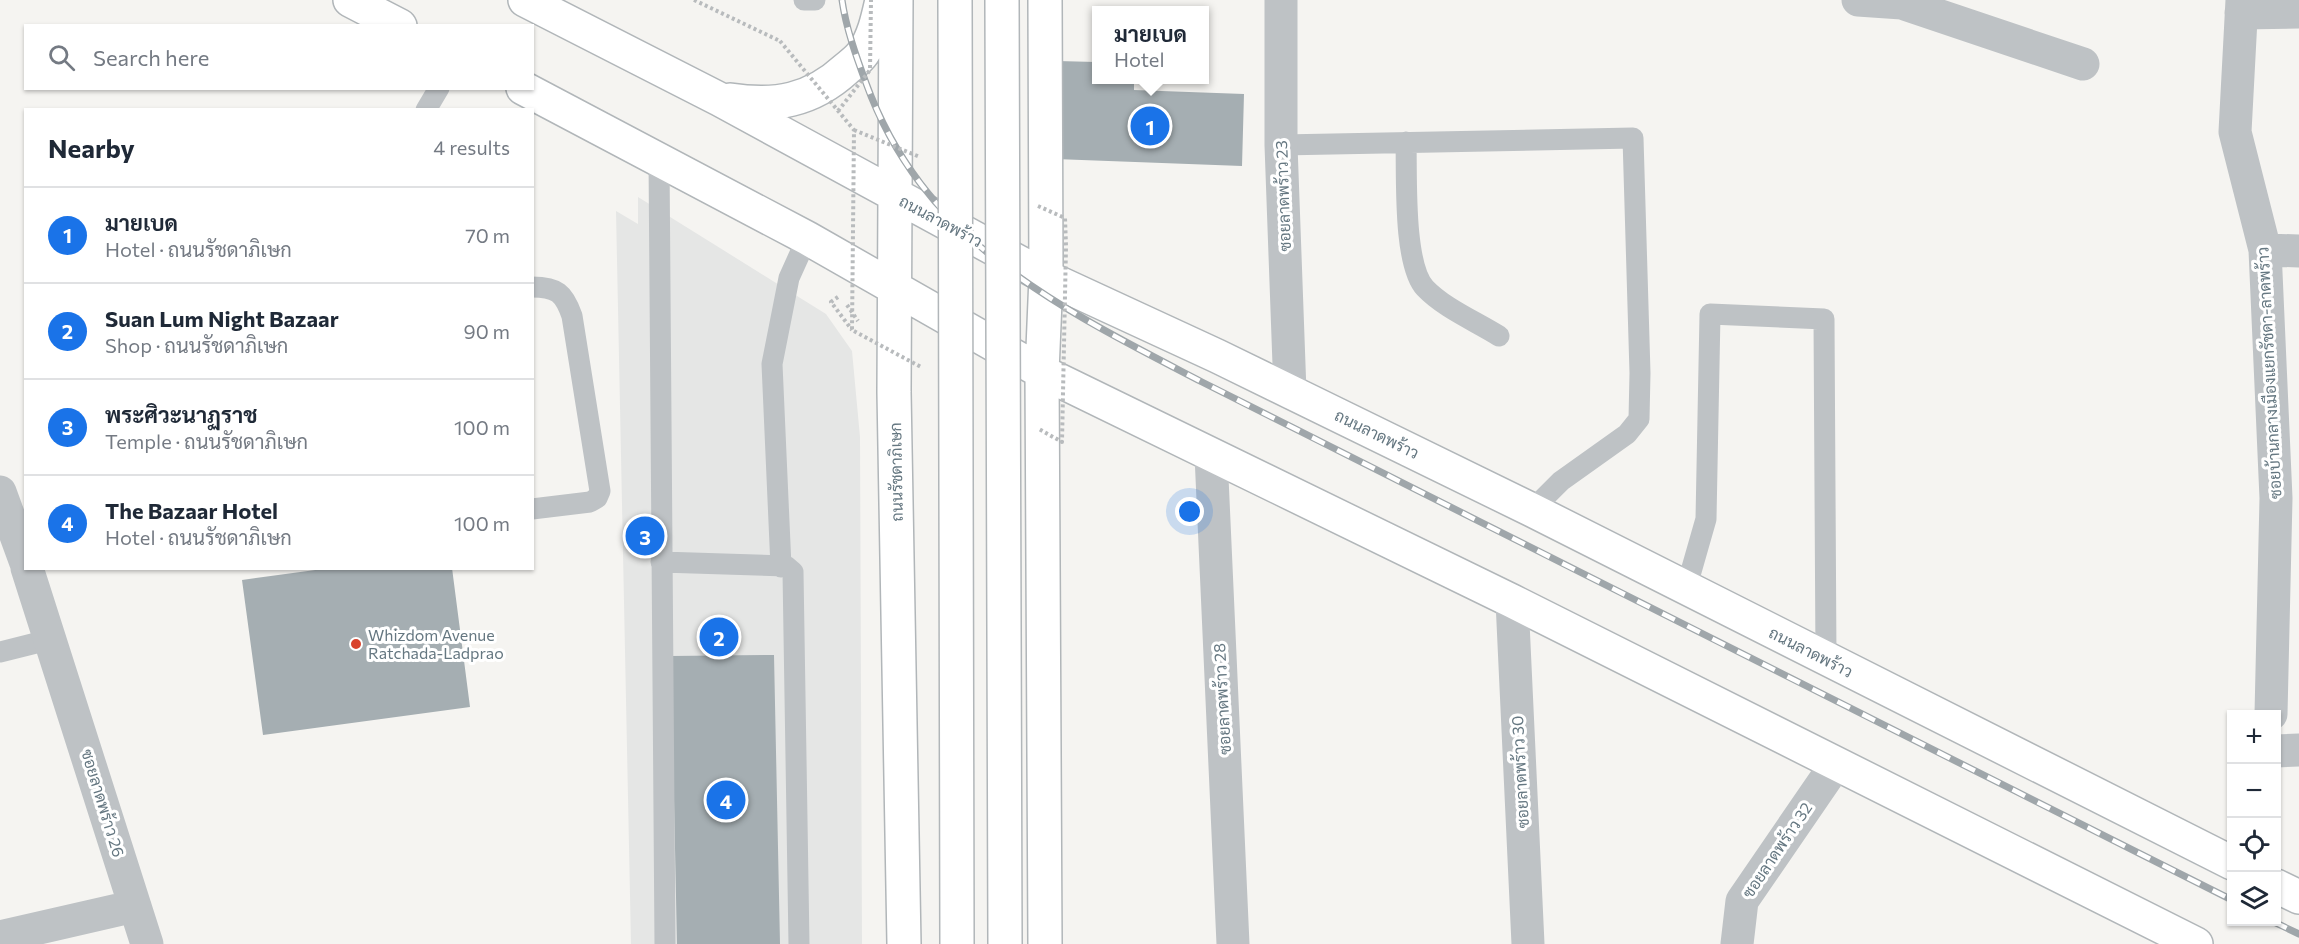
<!DOCTYPE html>
<meta charset="utf-8">
<style>
:root{--surface:#fff;--page:#f6f6f7;--text:#1f2937;--muted:#747a83;--line:#e0e1e3;--accent:#1a73e8}
body{margin:0;font-family:Commissioner,Sarabun,sans-serif;background:var(--page);color:var(--text)}
.controls{position:absolute;right:18px;bottom:18px;display:grid;overflow:hidden;border-radius:0px;box-shadow:0 2px 4px #0004}
.controls button{width:54px;height:54px;display:grid;place-items:center;padding:0;border:0;border-bottom:2px solid var(--line);background:var(--surface);color:var(--text);font:30px sans-serif}
.you{position:absolute;left:1190px;top:512px;width:21px;height:21px;margin:-15px;border:4px solid #fff;border-radius:50%;background:#1a73e8;box-shadow:0 0 0 9px #1a73e833}
.badge{display:grid;place-items:center;width:39px;height:39px;border-radius:50%;background:var(--accent);color:#fff;font-size:20px;font-weight:700}
.pin{position:absolute;translate:-50% -50%;border:3px solid #fff;box-shadow:0 2px 6px #0006}
.popup{position:absolute;left:1092px;top:6px;width:117px;height:78px;box-sizing:border-box;display:grid;place-content:center;border-radius:0px;background:var(--surface);filter:drop-shadow(0 2px 4px #0005);font-size:20px;white-space:nowrap;color:var(--muted)}
.popup b{font-size:22px;color:var(--text)}
.popup::after{content:'';position:absolute;left:50%;top:100%;margin-left:-12px;border:12px solid transparent;border-top-color:var(--surface)}
.list{margin:0;padding:0;list-style:none}
h2{display:flex;justify-content:space-between;align-items:center;height:78px;margin:0;padding:0 24px;font-size:26px}
h2 small{font-size:20px;font-weight:400;color:var(--muted)}
.list li{display:grid;grid-template-columns:39px 1fr auto;gap:18px;align-items:center;box-sizing:border-box;height:96px;padding:0 24px;border-top:2px solid var(--line)}
.list b{display:block;font-size:22px;white-space:nowrap}
.list p{margin:0;font-size:20px;white-space:nowrap;color:var(--muted)}
.list em{font-size:20px;font-style:normal;color:var(--muted)}
.icon{flex:none;width:33px;height:33px;fill:none;stroke:currentColor;stroke-width:2;stroke-linecap:round;stroke-linejoin:round}
.map{position:relative;flex:none;width:2299px;height:944px;overflow:hidden}
.search{position:absolute;background:var(--surface);box-shadow:0 2px 4px #0004;left:24px;top:24px;width:510px;height:66px;display:flex;align-items:center;gap:15px;box-sizing:border-box;padding:0 21px;border-radius:0px;color:var(--muted);font-size:22px}
.panel{position:absolute;background:var(--surface);box-shadow:0 2px 4px #0004;left:24px;top:108px;width:510px;height:462px;border-radius:0px}
.map>svg:first-child{display:block}
</style>
<div class="map">
<svg width="2299" height="944" viewBox="0 0 2299 944">
<rect width="100%" height="100%" fill="#f5f4f1"/>
<path fill="#e5e6e5" d="M638,197L826,314L852,351L860,437L862,944H631L616,211L638,224Z"/>
<path fill="#a5aeb2" d="M1057,61L1096,62V80H1134V90L1244,94L1242,166L1055,159Z
M330,568H452L470,707L263,735L242,580Z
M774,655L780,944H677L671,656Z"/>
<g fill="none" stroke-linecap="round" stroke-linejoin="round">
<g stroke="#b1b6b9" stroke-width="36">
<path id="primary" d="M350,0L400,26
M525,0L719,99L1046,277L1217,356L1532,510L2232,863
M896,0L894,392L904,944
M1045,0L1046,277L1042,372L1045,944
M523,88L807,238L1042,372L1512,601L2196,944
M730,100C775,107 811,101 846,69C852,64 859,59 863,53C874,37 878,18 882,0
M2276,886L2299,897"/>
</g>
<path stroke="#b8bbbd" stroke-width="4" stroke-dasharray="3 3" stroke-linecap="butt" d="M694,0L780,41
M838,297L831,302L852,330
M847,305L858,321"/>
<path stroke="#bec2c5" stroke-width="21" d="M804,0H815
M426,110L439,88
M1406,142C1407,176 1403,264 1425,288C1444,308 1475,321 1499,336
M1281,145L1633,138L1640,373L1639,419L1627,434L1561,481L1532,510
M659,158L665,944
M532,287C557,287 564,293 572,316L600,491L597,498L590,502L532,509
M661,562L786,566L793,572L799,944
M781,567L772,364L789,278L807,238
M1686,589L1706,519L1710,314L1824,319L1826,660
M0,652L52,639"/>
<path stroke="#bec2c5" stroke-width="33" d="M1281,0V145L1290,392
M1858,0L1902,3L2083,64
M2242,0L2235,132L2265,250L2276,498L2271,714
M2241,13L2299,12
M2265,250L2299,251
M1211,455L1233,944
M0,492L26,563
M27,568L147,944
M1512,601L1528,944
M2276,751L2299,750
M0,937L135,906
M1737,944L1742,901L1836,764"/>
<use href="#primary" stroke="#fff" stroke-width="33"/>
<g stroke="#9fa6aa" stroke-width="7">
<path id="rail" d="M842,0C846,28 856,56 866,83C924,243 1060,308 1202,382L2232,900
M2274,922L2299,934"/>
</g>
<use href="#rail" stroke="#fff" stroke-width="4.5" stroke-dasharray="14" stroke-linecap="butt"/>
<g stroke="#b1b6b9" stroke-width="36" stroke-linecap="butt">
<path id="primary-bridge" d="M955,0L957,944
M1002,0L1005,944"/>
</g>
<path stroke="#b8bbbd" stroke-width="4" stroke-dasharray="3 3" stroke-linecap="butt" d="M780,41L854,130L852,330L921,367
M838,111L870,70L871,0
M854,130L920,157
M1038,206L1065,218L1066,246L1062,442L1039,429"/>
<use href="#primary-bridge" stroke="#fff" stroke-width="33"/>
</g>
<circle fill="#d9432d" stroke="#fff" stroke-width="2" cx="356" cy="644" r="6"/>
<g text-anchor="middle" stroke-width="6" stroke-linejoin="round" paint-order="stroke">
<g font-size="16" fill="#657781" stroke="#fff">
<text transform="translate(1283 196) rotate(-92)" y="6">ซอยลาดพร้าว 23</text>
<text transform="translate(941 221) rotate(28)" y="6">ถนนลาดพร้าว</text>
<text transform="translate(2269 373) rotate(-93)" y="6">ซอยบ้านกลางเมืองแยกรัชดา-ลาดพร้าว</text>
<text transform="translate(1377 434) rotate(26)" y="6">ถนนลาดพร้าว</text>
<text transform="translate(896 472) rotate(-91)" y="6">ถนนรัชดาภิเษก</text>
<text transform="translate(1811 652) rotate(27)" y="6">ถนนลาดพร้าว</text>
<text transform="translate(1222 699) rotate(-93)" y="6">ซอยลาดพร้าว 28</text>
<text transform="translate(1520 772) rotate(-93)" y="6">ซอยลาดพร้าว 30</text>
<text transform="translate(103 803) rotate(73)" y="6">ซอยลาดพร้าว 26</text>
<text transform="translate(1777 850) rotate(-56)" y="6">ซอยลาดพร้าว 32</text>
</g>
<g font-size="16" fill="#657781" stroke="#fff" text-anchor="start">
<text x="368" y="641">Whizdom Avenue<tspan x="368" dy="18">Ratchada-Ladprao</tspan></text>
</g>
</g>
</svg>
<div class="controls">
<button>+</button>
<button>−</button>
<button><svg class="icon" aria-label="locate" viewBox="0 0 24 24"><circle cx="12" cy="12" r="6"/><path d="M12 2v4M12 18v4M2 12h4M18 12h4"/></svg></button>
<button><svg class="icon" aria-label="layers" viewBox="0 0 24 24"><path d="M12 4l9 5-9 5-9-5zM3 14l9 5 9-5"/></svg></button>
</div>
<div class="you"></div>
<div class="pin badge" style="left:1150px;top:126px">1</div>
<div class="popup"><b>มายเบด</b>Hotel</div>
<div class="pin badge" style="left:719px;top:637px">2</div>
<div class="pin badge" style="left:645px;top:536px">3</div>
<div class="pin badge" style="left:726px;top:800px">4</div>
<div class="search"><svg class="icon" aria-label="search" viewBox="0 0 24 24"><circle cx="10" cy="10" r="6"/><path d="M15 15l6 6"/></svg>Search here</div>
<section class="panel">
<h2>Nearby<small>4 results</small></h2>
<ul class="list">
<li><span class="badge">1</span><div><b>มายเบด</b><p>Hotel · ถนนรัชดาภิเษก</p></div><em>70 m</em></li>
<li><span class="badge">2</span><div><b>Suan Lum Night Bazaar</b><p>Shop · ถนนรัชดาภิเษก</p></div><em>90 m</em></li>
<li><span class="badge">3</span><div><b>พระศิวะนาฏราช</b><p>Temple · ถนนรัชดาภิเษก</p></div><em>100 m</em></li>
<li><span class="badge">4</span><div><b>The Bazaar Hotel</b><p>Hotel · ถนนรัชดาภิเษก</p></div><em>100 m</em></li>
</ul>
</section>
</div>
